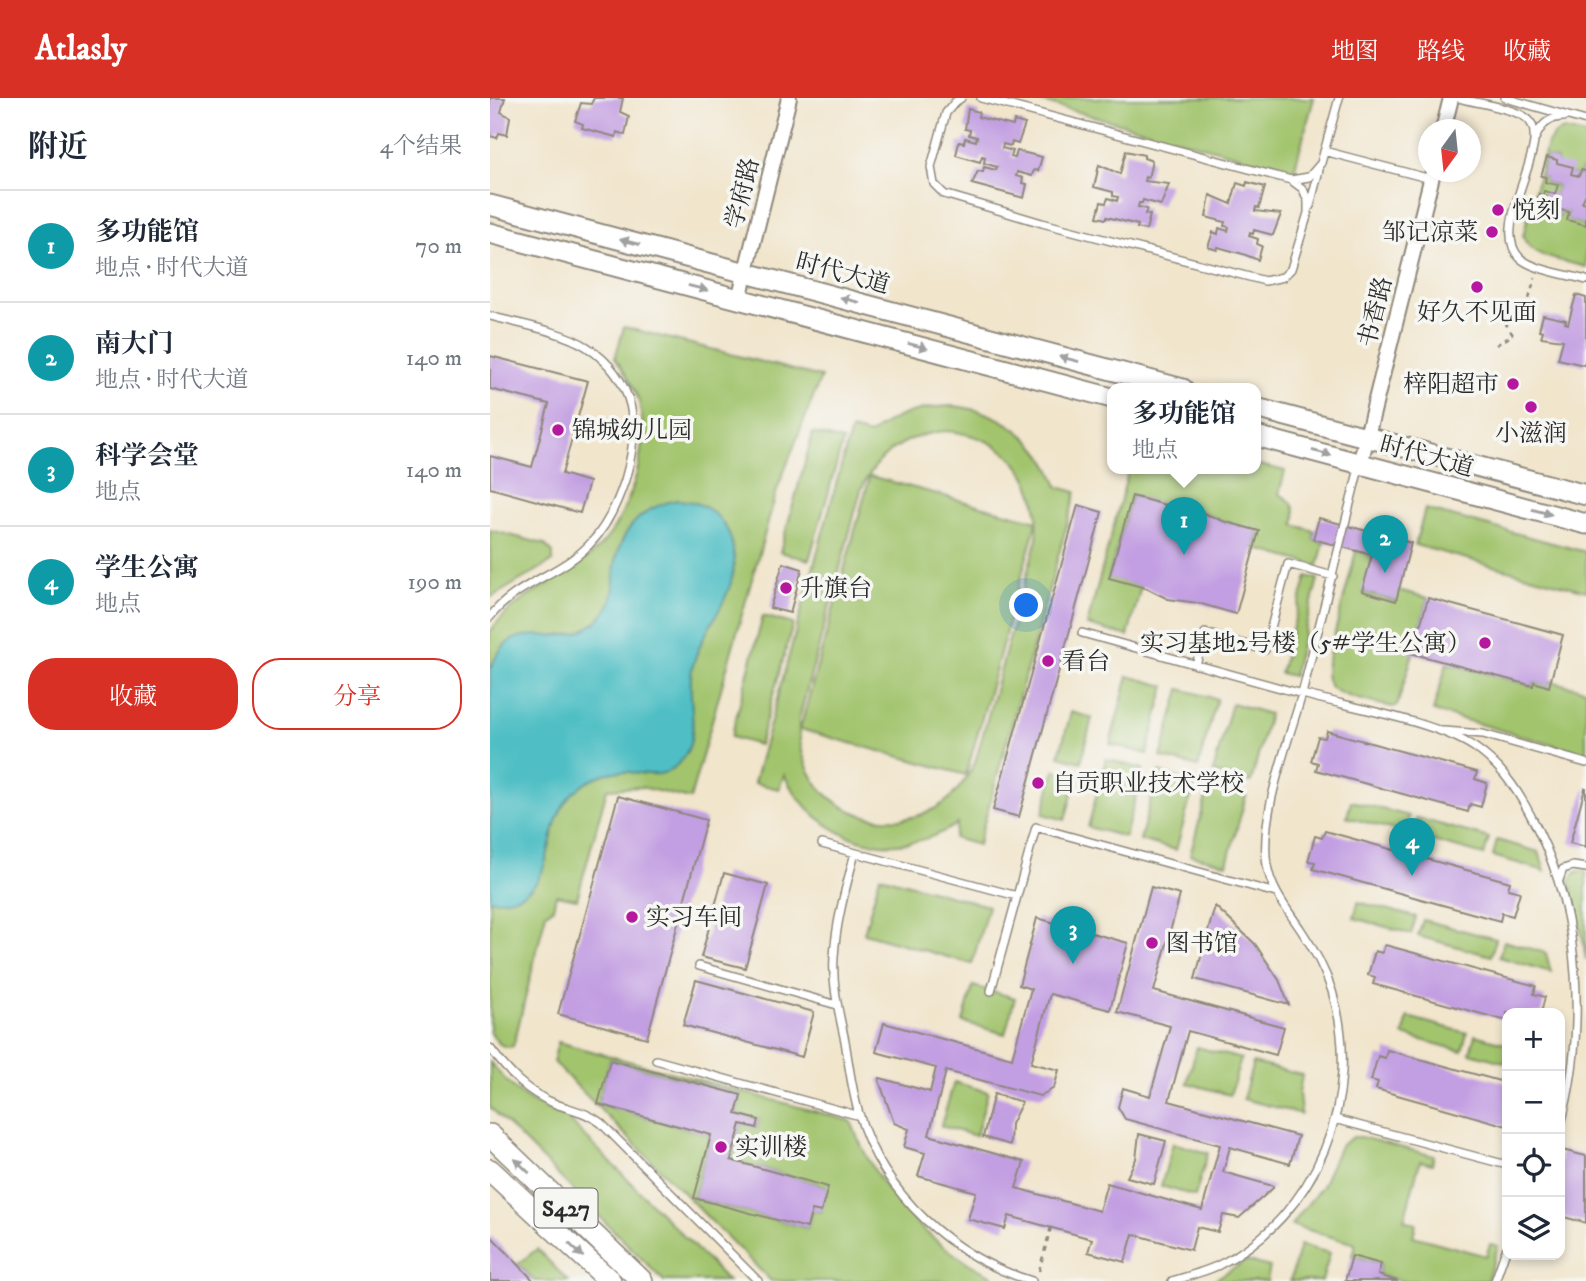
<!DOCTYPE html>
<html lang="zh">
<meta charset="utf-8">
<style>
:root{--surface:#fff;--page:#f6f6f7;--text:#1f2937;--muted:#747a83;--line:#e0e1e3;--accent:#d93025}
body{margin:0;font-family:"IM FELL DW Pica","Noto Serif SC",serif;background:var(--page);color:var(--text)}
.controls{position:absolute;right:21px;bottom:21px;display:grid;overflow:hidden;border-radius:14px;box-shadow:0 4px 10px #0003}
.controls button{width:63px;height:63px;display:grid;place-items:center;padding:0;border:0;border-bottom:2px solid var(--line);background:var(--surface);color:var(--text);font:35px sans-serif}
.compass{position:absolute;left:928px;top:21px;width:63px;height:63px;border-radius:50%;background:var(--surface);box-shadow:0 4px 10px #0003;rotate:195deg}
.you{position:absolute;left:537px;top:508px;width:24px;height:24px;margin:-18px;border:5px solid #fff;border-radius:50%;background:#1a73e8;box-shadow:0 0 0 10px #1a73e833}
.badge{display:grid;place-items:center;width:46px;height:46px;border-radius:50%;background:var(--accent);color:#fff;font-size:23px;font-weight:700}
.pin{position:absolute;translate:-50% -58px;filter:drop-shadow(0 2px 4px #0008)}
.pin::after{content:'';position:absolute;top:37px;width:24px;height:21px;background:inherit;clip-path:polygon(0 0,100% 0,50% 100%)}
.popup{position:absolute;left:617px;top:285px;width:154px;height:91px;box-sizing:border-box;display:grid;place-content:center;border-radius:14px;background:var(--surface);filter:drop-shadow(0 2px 5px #0005);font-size:23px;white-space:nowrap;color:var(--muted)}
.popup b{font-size:26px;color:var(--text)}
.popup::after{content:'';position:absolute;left:50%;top:100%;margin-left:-14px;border:14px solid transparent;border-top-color:var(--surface)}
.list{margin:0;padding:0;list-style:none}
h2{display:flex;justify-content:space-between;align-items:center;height:91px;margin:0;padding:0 28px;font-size:30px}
h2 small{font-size:23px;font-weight:400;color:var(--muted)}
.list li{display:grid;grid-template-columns:46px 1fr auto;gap:21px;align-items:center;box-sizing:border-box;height:112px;padding:0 28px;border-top:2px solid var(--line)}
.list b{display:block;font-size:26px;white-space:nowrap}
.list p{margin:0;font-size:23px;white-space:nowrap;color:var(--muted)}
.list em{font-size:23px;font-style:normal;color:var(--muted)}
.actions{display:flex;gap:14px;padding:21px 28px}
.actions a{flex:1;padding:16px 0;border:2px solid var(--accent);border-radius:28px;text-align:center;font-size:24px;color:var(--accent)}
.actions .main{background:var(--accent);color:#fff}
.icon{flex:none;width:38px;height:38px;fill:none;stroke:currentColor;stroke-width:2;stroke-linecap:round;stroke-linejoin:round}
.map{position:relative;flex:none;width:1096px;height:1183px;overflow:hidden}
header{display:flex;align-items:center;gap:42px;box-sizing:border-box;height:98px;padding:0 35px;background:var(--accent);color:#fff}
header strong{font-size:33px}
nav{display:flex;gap:38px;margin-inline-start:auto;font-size:24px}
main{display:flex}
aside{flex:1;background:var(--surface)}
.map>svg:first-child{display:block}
</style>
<header>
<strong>Atlasly</strong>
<nav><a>地图</a><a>路线</a><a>收藏</a></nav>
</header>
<main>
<aside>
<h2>附近<small>4个结果</small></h2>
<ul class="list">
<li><span class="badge" style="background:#0f9aa8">1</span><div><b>多功能馆</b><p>地点 · 时代大道</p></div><em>70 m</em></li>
<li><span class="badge" style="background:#0f9aa8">2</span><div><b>南大门</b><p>地点 · 时代大道</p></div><em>140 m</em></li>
<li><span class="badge" style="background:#0f9aa8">3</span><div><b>科学会堂</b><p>地点</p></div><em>140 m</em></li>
<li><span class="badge" style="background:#0f9aa8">4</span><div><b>学生公寓</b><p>地点</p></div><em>190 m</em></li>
</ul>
<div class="actions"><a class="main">收藏</a><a>分享</a></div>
</aside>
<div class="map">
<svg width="1096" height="1183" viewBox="0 0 1096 1183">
<rect width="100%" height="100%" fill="#f6f6f2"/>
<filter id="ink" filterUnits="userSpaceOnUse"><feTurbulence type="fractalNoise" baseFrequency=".0143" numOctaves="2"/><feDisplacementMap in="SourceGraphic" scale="14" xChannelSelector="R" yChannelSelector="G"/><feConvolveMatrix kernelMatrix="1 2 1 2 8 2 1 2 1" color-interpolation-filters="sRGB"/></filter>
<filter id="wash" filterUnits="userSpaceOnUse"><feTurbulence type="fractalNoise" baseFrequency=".00686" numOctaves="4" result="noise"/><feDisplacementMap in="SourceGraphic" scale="28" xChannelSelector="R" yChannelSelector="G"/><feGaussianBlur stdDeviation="1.57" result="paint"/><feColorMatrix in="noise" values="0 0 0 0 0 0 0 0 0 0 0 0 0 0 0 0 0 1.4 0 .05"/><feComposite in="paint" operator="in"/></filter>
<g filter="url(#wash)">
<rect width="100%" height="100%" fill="#f1e5cc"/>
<path fill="#a2c46d" stroke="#66784c" stroke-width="2" fill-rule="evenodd" d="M537,0H824L804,73Z
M1074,32L1096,37V73L1091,72L1089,78L1081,76L1067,65V62L1057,59L1052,78L1056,79L1055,84L1068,88L1065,96L1049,97L1044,112L1069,120L1071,112L1079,114L1078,122L1096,127V169C1076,163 1040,161 1033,138L1057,46L1066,35Z
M134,229L331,279L287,392L200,701L151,689L117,691L87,801L66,797L63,810L56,815L25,942L23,948C11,952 6,942 0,934V534C24,498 69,484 102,456C138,426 160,353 150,308C146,290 135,275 125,260Z
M462,308C511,312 552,342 568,389L586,394L488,747L464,740L467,726C403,767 328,744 294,677L289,691L264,685L361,332L380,337C404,316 431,309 462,308ZM457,333C517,339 552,378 547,440L485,665C478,678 471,689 460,700C424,732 364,727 332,692C315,672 308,647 309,621L371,392C387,356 417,336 457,333Z
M323,335L353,343L319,462L290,454Z
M766,366L795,373L789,396C803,403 808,411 804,427L825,433L823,441L834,445L828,468L764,450L769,434L733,423L709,413L679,408L642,398L619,479L651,488L638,538L597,527L639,371H766Z
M380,378L547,423L476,677L310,631Z
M935,411L1096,454V493L925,447Z
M0,432L54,446L63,455V463L0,500Z
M866,453L882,457L873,494L905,503L908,492L938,500L929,532L924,530L918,553L923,555L907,608L902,609C884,604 857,601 842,590C836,585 836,576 836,569Z
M817,478L828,481L803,578L790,575Z
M273,518L303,526L269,647L241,639Z
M957,565L1043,588L1044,584L1058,588L1060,583L1096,592V656L943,613Z
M638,578L675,588L657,656L620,646Z
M690,591L727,601L708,669L671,659Z
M742,605L779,616L761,684L723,674Z
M581,614L602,620L591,664L569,658Z
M616,661L653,671L635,739L598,729Z
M565,672L587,678L575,722L553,716Z
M668,674L705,684L686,752L650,742Z
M719,688L756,698L737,766L700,757Z
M861,703L919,718L915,735L857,719Z
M927,720L999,740L994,757L921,737Z
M1007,742L1049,754L1055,773L1003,758Z
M1092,773L1096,774V862L1092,837L1079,783L1086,774Z
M390,778L498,808L482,866L374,835Z
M868,804L926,819L921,836L864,820Z
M933,822L1006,841L1001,858L928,838Z
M1014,843L1056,855L1061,874L1009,859Z
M483,888L525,900L515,936L473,924Z
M918,919L977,935L972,953L913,937Z
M985,937L1017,946V965L980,955Z
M68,944L361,1023C387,1093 436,1145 502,1178L501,1183H281L63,964ZM120,962L251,997L246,1016L269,1022L267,1030L251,1026L241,1062L337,1089L331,1114L322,1112L317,1130L204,1100L221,1037L108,1006Z
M707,949L751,961L740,997L697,985Z
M0,964C24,994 39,1006 75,1018L238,1183H174L0,1009Z
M763,965L812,977L809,995L811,1016L753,1001Z
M464,984L498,994L486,1038L451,1028Z
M863,1039H871L944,1058L942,1066L930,1063L914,1122L926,1126L923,1138L996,1158L1000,1146L1008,1148L997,1183H911L888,1177L891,1166L862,1158L865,1146L801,1127L832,1088L850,1048Z
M683,1045L718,1055L705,1098L671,1088Z
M810,1147L840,1155L832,1183H800Z
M47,1151L78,1183H44L28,1166Z
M756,1163L780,1169L777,1183H722Z"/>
<path fill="#50bfc5" stroke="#3e7578" stroke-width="2" d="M187,402C208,403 223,410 235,428C241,437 243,448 244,459C246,503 210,530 202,572C196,601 212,634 193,660C173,688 151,671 124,674C110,676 93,685 82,696C46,733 75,804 0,802V573C22,507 69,561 109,521C128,503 122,488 125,467C131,431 152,409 187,402Z"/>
<g id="blocks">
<path fill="#c29ee2" d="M0,0H15L11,14L20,19L17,37L9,35L7,40L0,38Z
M104,0H133L130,14L139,18L135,37L127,34L126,39L92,30L93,26L85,23L91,5L101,6Z
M478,11L489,14L488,19L523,28L524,23L535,26L528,46L522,44L521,48L513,46L512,50L523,53L521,59L525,60L527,53L552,59L548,73L544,72L542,78L527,74L526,78L533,80L532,85L537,86L534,100L482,86L488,73L493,74L494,69L506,72L507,69L494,65L495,59L492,58L490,64L466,57L469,44L474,45L475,40L486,43L487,39L479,37L480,32L475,31Z
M636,53L654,57V60L662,63L658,80L655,79L654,83L679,86L671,107L653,102L652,105H649L648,109L657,111L655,116L660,117L656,132L647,130L648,127L617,119L616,121L607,119L611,104L616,105L618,100L627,103L628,99L623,98V94L604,89L609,67L630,76Z
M1057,59L1067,62V65L1083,69L1081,76L1089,78L1091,72L1096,73V96L1092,104L1096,105V127L1077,122L1079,114L1071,112L1069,120L1044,113L1049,96L1053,98L1054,93L1065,96L1068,87L1055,84L1056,79L1051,78Z
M757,84L775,89L769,110L766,109L765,113L791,116L783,137L764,132L763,136L760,135L759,138L768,141L767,146L772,148L768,162L753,156L728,149L727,152L718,149L723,134L728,136L729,130L738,133L739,129L734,128L735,124L716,119L720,97L741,106L747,85L756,88Z
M1086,197L1096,200V260L1094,267L1068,261L1073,242L1051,239L1053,233L1049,232L1053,217L1076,222L1075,225L1078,226Z
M0,258L98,283L72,376L99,384L90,415L0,390V358L42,369L59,306L0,291Z
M642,398L679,408L709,413L733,423L769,433L746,516L708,505L678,501L656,490L619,480Z
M588,407L612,414L529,719L503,712Z
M829,420L921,445L906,503L872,493L882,457L823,441Z
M293,465L312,471L300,515L280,510Z
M938,500L1073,537L1059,589L1044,584L1043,588L917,554L924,530L929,532Z
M837,633L987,674L985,681L997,685L991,709L980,706L978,714L826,672L828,665L821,663L828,639L835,640Z
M1095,690H1096V749L1080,745Z
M128,698L216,722L157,940L68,916Z
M835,733L1020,784L1018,791L1030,794L1023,818L1012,815L1010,823L823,771L825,764L818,763L825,738L832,740Z
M234,775L278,787L255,870L211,859Z
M661,789L690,797L664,893L794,929L786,957L698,933L679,1003L808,1038L800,1066L740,1049L733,1074L783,1088V1090L749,1120L733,1117L728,1134L707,1129L701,1152L643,1136L635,1164L598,1154L602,1141L519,1118L515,1131L478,1121L486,1094L428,1078L435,1055L414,1049L419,1031L404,1025L389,982L390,980L440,994L446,970L386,954L394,925L522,960L541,891L529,887L547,820L638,845L620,912L560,896L541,965L569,972L564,990L550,998L456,973L439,1037L534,1064L526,1090L609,1113L617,1085L712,1112L730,1047L635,1021L628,1009L633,990L660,998L680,928L627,914Z
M725,808L765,846L789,882L799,907L705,881Z
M895,847L1046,888L1044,896L1055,899L1051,915H1017V923L883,886L885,879L878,877L885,853L892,855Z
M206,882L324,914L312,959L193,927Z
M897,952L1017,985V1028L886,991L888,984L881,982L888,958L895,960Z
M120,962L251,997L246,1016L269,1022L267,1030L251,1026L241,1062L338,1089L331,1114L322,1112L317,1130L204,1100L221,1037L108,1006Z
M504,996L532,1004L521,1026L520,1047L493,1039Z
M649,1036L676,1043L664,1086L637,1079L646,1061Z
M1072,1052L1096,1058V1125L1070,1118V1062Z
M0,1137L28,1166L44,1183H0Z
M862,1158L891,1166L888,1177L908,1183H855Z"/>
</g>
</g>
<g filter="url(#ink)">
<use href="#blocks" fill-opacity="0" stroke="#8e887c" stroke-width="2"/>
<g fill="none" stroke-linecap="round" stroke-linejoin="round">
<g stroke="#8e887c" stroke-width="10">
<path id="lane" d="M471,0L465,4L456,15L441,69L444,86L454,96L552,125L775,183L793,179L801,171L818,115V103L813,91L801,82L491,0
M968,0C986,5 1019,9 1035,19C1069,40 996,127 1030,160C1043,172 1079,177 1096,182
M1015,0L1096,23
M1046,39C1051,26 1061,19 1074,19
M834,53L941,81
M801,82L819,79L831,65L849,0
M820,108L829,72
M0,218C29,226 72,233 97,249C146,282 151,329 135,382C127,406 117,429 99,447C70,477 26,485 0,519
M592,535L812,596L870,366
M706,567L715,535L775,552L798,466L843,478
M954,633L993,636L1096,665
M332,746L527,798
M365,755C356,789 346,823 344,859C342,888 349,915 355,943C359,968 362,993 369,1016C393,1097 463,1160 542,1183
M1069,782L1073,771L1083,768L1096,770
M209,868L347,907
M501,893L546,729L786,795
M0,950C18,974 37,995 66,1006C82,1012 97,1014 111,1025L268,1183
M166,962L370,1018
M845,1021L1017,1067
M682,1183C696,1179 713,1174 727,1168C827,1119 875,999 842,893C835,872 824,851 811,832C797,811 781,792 777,767C769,718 798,645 812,596C860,609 944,623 984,649C1015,670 1032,699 1048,732C1092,821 1096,936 1070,1030
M1005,1183L1017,1149"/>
</g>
<g stroke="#8e887c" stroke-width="18">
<path id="street" d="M953,32L961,0
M249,201L299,0
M870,366L943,74"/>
</g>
<g stroke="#8e887c" stroke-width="23">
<path id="secondary" d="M0,107L693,291
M0,135L622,300
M766,310L1096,397
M766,338L1096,426"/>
</g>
<g stroke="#8e887c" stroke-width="24">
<path id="primary" d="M0,1037L152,1183
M0,1072L120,1183"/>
</g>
<path stroke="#8e887c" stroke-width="2.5" stroke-dasharray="5 5" stroke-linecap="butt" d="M1006,247L1023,237L1016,226L1035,216L1045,179
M549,1173L561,1129"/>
<use href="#lane" stroke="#fff" stroke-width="7"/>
<use href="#street" stroke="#fff" stroke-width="14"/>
<use href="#secondary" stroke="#fff" stroke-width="19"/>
<use href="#primary" stroke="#fff" stroke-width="21"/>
</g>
<defs><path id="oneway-solid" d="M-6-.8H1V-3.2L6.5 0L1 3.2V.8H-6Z" transform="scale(1.75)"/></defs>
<g fill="#a0a0a0">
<use href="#oneway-solid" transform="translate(140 144) rotate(-165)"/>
<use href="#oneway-solid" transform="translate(208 190) rotate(15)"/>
<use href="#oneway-solid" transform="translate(360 202) rotate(-165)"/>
<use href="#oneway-solid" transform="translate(428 248) rotate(15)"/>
<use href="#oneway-solid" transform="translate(579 261) rotate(-165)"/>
<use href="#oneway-solid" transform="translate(832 355) rotate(15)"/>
<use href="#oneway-solid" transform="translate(1052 414) rotate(15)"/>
<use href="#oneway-solid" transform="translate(32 1068) rotate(-136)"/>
<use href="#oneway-solid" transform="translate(86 1152) rotate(43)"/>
</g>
</g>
<g fill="#b5179e" stroke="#f6f6f2" stroke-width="2.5">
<circle cx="1008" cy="112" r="7"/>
<circle cx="1002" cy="134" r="7"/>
<circle cx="987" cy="189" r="7"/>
<circle cx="1023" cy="286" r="7"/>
<circle cx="1041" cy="309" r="7"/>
<circle cx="68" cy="332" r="7"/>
<circle cx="296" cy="490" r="7"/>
<circle cx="995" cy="545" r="7"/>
<circle cx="558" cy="563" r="7"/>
<circle cx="548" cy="685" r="7"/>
<circle cx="142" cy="819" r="7"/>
<circle cx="662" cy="845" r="7"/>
<circle cx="231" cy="1049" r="7"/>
</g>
<g text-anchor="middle" stroke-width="7" stroke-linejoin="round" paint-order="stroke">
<rect fill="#f6f6f2" stroke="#686867" stroke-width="2" x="44.5" y="1090.5" width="63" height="39" rx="5"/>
<g font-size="23" font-weight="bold" fill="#2b2b2b">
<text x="76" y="1118">S427</text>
</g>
<g font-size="24" fill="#2b2b2b" stroke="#f6f6f2">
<text transform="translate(252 95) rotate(-76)" y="8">学府路</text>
<text transform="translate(353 175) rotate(15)" y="8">时代大道</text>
<text transform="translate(885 214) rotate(-76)" y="8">书香路</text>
<text transform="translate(937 358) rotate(15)" y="8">时代大道</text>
</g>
<g font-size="24" fill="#2b2b2b" stroke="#f6f6f2" text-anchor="start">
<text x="1022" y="120">悦刻</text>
<text x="988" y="142" text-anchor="end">邹记凉菜</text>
<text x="987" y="222" text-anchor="middle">好久不见面</text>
<text x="1009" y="294" text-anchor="end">梓阳超市</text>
<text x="82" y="340">锦城幼儿园</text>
<text x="1041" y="343" text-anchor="middle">小滋润</text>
<text x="310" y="498">升旗台</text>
<text x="981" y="553" text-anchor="end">实习基地2号楼（5#学生公寓）</text>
<text x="572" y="571">看台</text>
<text x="562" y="693">自贡职业技术学校</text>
<text x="156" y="827">实习车间</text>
<text x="676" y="853">图书馆</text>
<text x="245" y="1057">实训楼</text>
</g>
</g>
</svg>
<div class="controls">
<button>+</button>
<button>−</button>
<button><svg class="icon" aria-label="locate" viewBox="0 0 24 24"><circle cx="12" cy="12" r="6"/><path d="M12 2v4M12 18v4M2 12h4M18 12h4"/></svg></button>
<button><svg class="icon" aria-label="layers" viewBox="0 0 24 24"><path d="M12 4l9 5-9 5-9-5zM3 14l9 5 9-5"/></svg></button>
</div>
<svg class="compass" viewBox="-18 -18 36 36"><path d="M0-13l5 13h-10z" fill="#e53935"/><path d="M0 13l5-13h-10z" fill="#747a83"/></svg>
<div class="you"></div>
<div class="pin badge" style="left:694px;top:457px;background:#0f9aa8">1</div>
<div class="popup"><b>多功能馆</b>地点</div>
<div class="pin badge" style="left:895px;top:475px;background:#0f9aa8">2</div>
<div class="pin badge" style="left:583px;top:866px;background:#0f9aa8">3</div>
<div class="pin badge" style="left:922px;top:778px;background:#0f9aa8">4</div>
</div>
</main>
